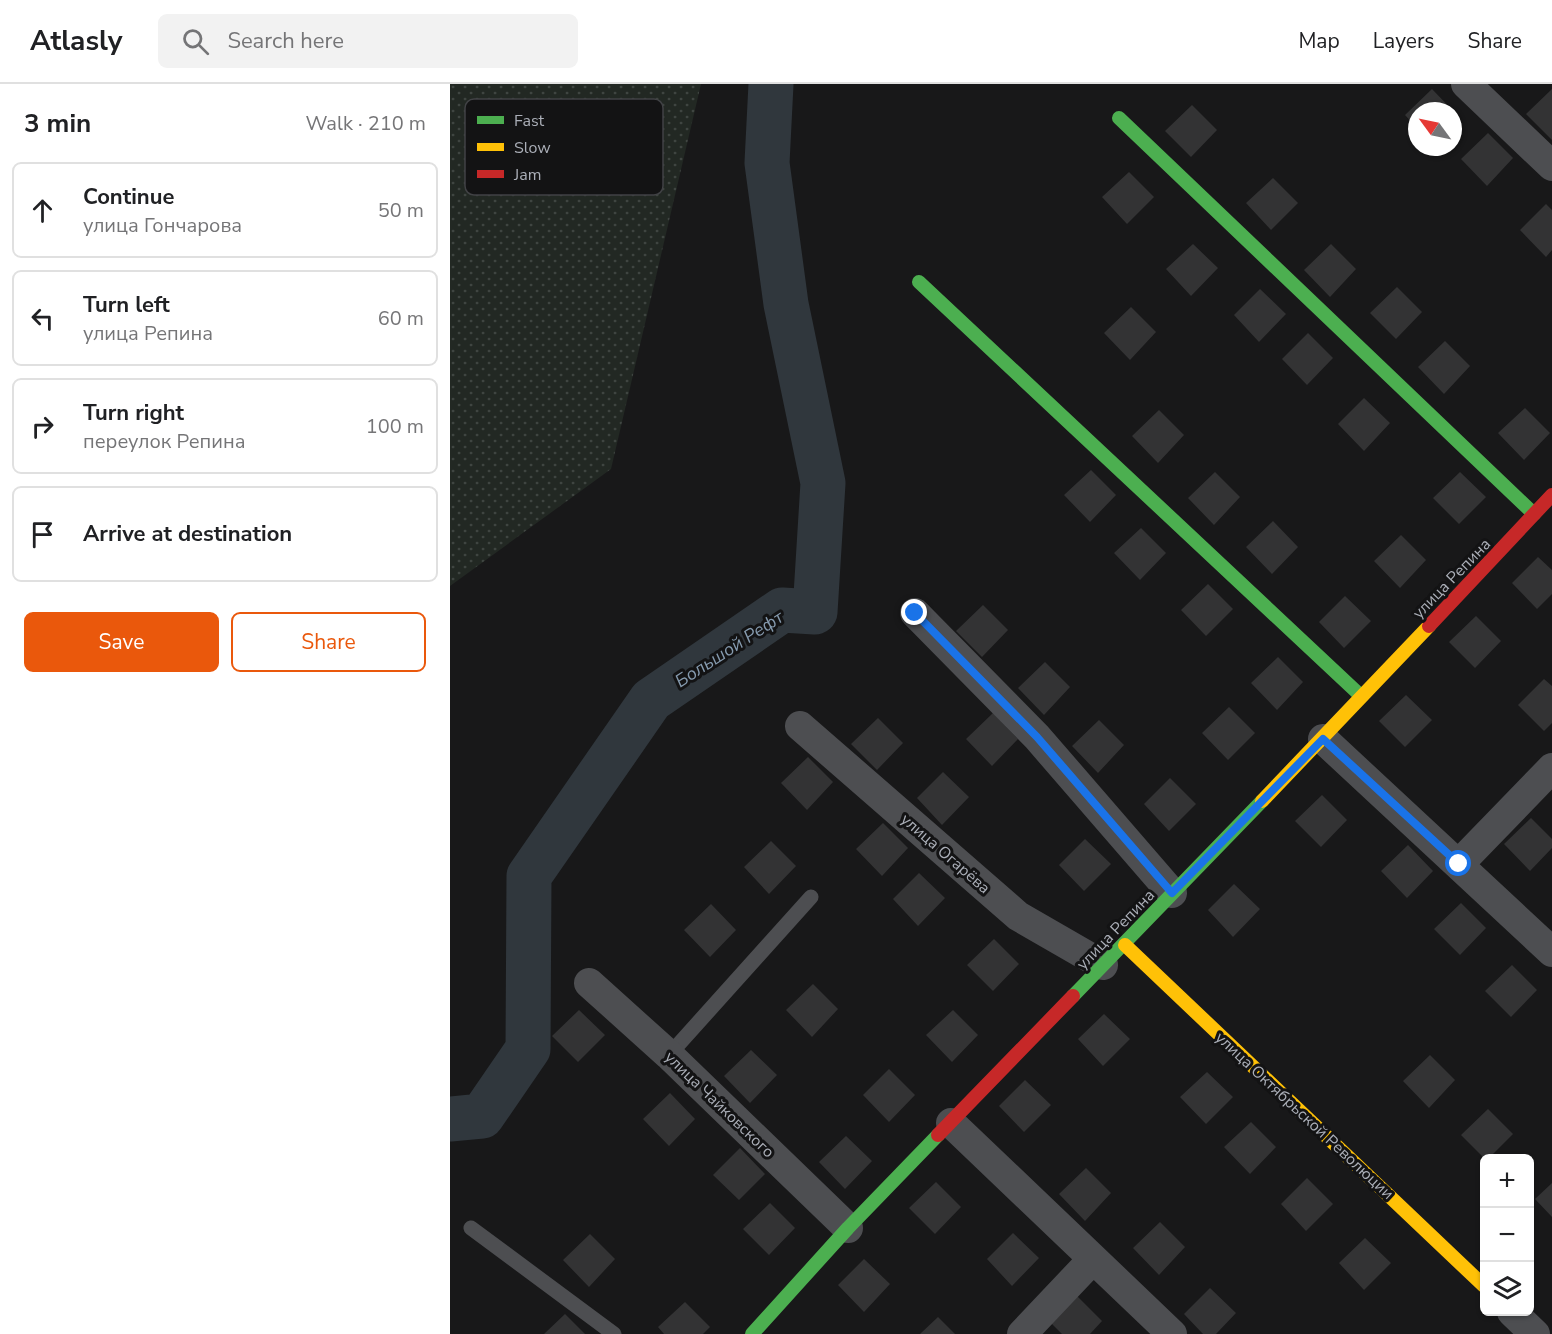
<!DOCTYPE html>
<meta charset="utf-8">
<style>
:root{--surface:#fff;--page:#f2f2f2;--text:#202124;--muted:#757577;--line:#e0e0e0;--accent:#ea580c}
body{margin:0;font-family:"Nunito Sans",sans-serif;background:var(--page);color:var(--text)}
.controls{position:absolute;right:18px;bottom:18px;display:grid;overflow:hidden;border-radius:9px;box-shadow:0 2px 4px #0004}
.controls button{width:54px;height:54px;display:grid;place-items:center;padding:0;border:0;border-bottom:2px solid var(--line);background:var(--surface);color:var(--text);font:30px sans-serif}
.compass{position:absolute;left:958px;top:18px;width:54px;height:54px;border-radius:50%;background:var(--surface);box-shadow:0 2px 4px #0004;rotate:303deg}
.stop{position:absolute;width:18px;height:18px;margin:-14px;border:4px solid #1a73e8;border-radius:50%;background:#fff}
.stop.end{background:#1a73e8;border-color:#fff;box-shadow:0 2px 6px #0008}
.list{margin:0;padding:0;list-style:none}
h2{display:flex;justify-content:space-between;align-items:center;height:78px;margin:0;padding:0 24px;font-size:26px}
h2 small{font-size:20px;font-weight:400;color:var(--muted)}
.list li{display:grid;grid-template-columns:39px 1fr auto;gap:18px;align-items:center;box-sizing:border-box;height:96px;margin:0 12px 12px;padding:0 12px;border:2px solid var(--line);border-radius:9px}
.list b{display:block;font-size:22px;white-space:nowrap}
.list p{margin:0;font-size:20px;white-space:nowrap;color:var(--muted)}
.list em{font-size:20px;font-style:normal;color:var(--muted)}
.actions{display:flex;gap:12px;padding:18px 24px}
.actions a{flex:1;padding:14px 0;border:2px solid var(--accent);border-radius:9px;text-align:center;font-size:21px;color:var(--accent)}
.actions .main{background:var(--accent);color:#fff}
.icon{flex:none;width:33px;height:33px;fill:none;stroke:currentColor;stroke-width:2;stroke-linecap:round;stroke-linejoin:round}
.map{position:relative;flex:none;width:1102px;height:1250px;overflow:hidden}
header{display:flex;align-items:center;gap:36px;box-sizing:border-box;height:84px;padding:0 30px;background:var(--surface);border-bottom:2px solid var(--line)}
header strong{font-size:28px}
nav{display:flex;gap:33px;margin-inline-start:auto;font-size:21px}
.search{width:420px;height:54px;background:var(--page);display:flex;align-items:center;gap:15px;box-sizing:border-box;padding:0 21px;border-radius:9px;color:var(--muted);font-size:22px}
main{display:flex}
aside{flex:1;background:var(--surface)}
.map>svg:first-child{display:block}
</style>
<header>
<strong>Atlasly</strong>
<div class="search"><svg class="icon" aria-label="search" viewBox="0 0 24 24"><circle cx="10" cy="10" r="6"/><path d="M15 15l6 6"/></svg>Search here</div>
<nav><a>Map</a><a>Layers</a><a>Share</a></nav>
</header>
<main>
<aside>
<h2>3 min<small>Walk · 210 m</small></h2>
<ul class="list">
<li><svg class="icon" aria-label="ahead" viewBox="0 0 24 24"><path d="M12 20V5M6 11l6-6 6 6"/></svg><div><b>Continue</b><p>улица Гончарова</p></div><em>50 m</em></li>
<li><svg class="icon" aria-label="left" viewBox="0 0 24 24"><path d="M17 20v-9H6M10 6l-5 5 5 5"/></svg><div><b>Turn left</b><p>улица Репина</p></div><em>60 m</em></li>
<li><svg class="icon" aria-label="right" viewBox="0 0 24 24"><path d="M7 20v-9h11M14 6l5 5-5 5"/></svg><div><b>Turn right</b><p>переулок Репина</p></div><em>100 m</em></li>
<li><svg class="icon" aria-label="arrive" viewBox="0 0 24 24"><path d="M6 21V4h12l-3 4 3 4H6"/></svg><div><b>Arrive at destination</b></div></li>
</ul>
<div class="actions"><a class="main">Save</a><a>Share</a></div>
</aside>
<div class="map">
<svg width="1102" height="1250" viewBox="0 0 1102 1250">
<defs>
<pattern id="garden-dots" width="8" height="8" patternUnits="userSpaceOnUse" patternTransform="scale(1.5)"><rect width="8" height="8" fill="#222823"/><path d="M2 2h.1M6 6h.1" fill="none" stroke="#3f4541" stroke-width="1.8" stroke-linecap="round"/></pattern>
</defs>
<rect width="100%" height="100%" fill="#181819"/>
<path fill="url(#garden-dots)" d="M0,0H251L161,385L0,502Z"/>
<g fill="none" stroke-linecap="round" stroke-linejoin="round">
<path stroke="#30373d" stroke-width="45" d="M0,1035L32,1032L78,965L79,792L201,616L332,526L365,528L373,399L336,220L317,79L321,0"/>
</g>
<path fill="#333334" d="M982,5L1007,31L1003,35V27H967V44L955,31Z
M1102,5V56L1076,30Z
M742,21L767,46L741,73L715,47Z
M1038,49L1063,74L1037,102L1011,75Z
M679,88L704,113L677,140L652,113Z
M823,94L848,119L821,146L796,119Z
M1096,120L1102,126V166L1096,173L1070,146Z
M743,160L768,184L741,212L716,185Z
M881,160L906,185L880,213L854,186Z
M947,203L972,228L946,255L920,229Z
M810,205L836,230L809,258L784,231Z
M681,223L706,248L680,276L654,249Z
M858,249L883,274L857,301L832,275Z
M995,257L1020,282L994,310L968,283Z
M914,314L940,339L914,367L888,340Z
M1075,324L1100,349L1074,376L1048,349Z
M709,326L734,351L708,379L682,352Z
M641,386L666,411L640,438L614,411Z
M765,388L790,413L764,441L738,414Z
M1010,388L1036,413L1009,440L983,414Z
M823,437L848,463L822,490L796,463Z
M691,444L716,469L690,496L664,469Z
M951,451L976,476L950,504L924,477Z
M1088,473L1102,486V510L1087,525L1062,499Z
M758,500L783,525L756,552L731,526Z
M895,512L921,537L894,564L869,538Z
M533,521L558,546L532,573L506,547Z
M1026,532L1051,557L1025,584L999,558Z
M828,573L853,598L827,626L801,599Z
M595,578L620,603L594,631L568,604Z
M1094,595L1102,602V639L1094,647L1068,621Z
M956,611L982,636L955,663L929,637Z
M779,623L805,649L778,676L752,649Z
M543,629L568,655L542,682L516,655Z
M428,634L453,659L427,686L401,660Z
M649,636L674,661L648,689L622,662Z
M358,673L383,698L357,726L331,699Z
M493,688L519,713L492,741L467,714Z
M720,694L746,720L719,747L694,720Z
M872,711L897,736L871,763L845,737Z
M1081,734L1102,755V764L1080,787L1054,760Z
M433,739L458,764L432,792L406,765Z
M635,755L661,780L634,807L609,781Z
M321,757L346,782L319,810L294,783Z
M958,761L983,787L957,814L931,787Z
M469,789L495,814L468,842L443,815Z
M784,800L810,825L783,853L758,826Z
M1011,819L1036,844L1010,871L984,845Z
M261,820L286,846L260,873L234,846Z
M544,855L569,880L543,907L517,881Z
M1062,881L1087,906L1061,933L1035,907Z
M363,900L388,925L362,953L336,926Z
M129,926L155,951L128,978L102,952Z
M503,926L528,951L502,978L476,951Z
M654,930L680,955L653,982L628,955Z
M301,966L327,991L300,1019L274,992Z
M980,971L1005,996L979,1024L953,997Z
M439,985L465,1011L439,1038L413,1011Z
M757,988L783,1013L756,1040L730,1013Z
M575,996L601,1021L574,1048L549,1022Z
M220,1009L245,1035L219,1062L193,1035Z
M1038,1025L1063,1050L1039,1074H1034L1011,1051Z
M801,1038L826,1063L800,1090L774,1063Z
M396,1052L422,1077L395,1105L369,1078Z
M290,1064L315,1090L289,1116L263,1091Z
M636,1084L661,1109L635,1137L609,1110Z
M857,1094L883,1120L856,1147L831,1120Z
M486,1098L511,1123L485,1150L459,1124Z
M1102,1099V1133L1085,1115Z
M320,1119L345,1144L319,1171L293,1145Z
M710,1138L735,1163L709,1191L683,1164Z
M563,1149L589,1174L562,1202L537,1175Z
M140,1150L165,1175L139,1203L113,1176Z
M915,1154L941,1179L914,1206L889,1179Z
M414,1175L440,1200L414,1228L388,1201Z
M760,1204L786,1229L766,1250H753L734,1230Z
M627,1212L652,1237L640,1250H612L600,1238Z
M235,1218L260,1243L253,1250H214L208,1243Z
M115,1230L135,1250H94Z
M488,1233L505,1250H470Z"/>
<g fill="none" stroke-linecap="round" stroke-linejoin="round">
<path stroke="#4d4e51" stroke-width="15" d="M219,971L361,813
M21,1144L164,1250"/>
<path stroke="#4d4e51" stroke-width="30" d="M1016,0L1102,82
M465,529L587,653L722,809
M350,642L568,832L653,881
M873,655L1102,868
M1009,780L1102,684
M139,899L219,971L398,1144
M501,1039L722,1250
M1062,1228L1085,1250
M572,1250L643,1175"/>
<path stroke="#4caf50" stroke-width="14" d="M669,34L1084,430
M469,198L911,612
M623,912L812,717
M302,1250L398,1144L488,1051"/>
<path stroke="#ffc107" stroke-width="14" d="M812,717L979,542
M675,861L1034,1202"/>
<path stroke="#c62828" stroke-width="14" d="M979,542L1102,411
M488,1051L623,912"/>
</g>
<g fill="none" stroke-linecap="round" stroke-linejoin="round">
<path stroke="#1a73e8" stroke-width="8" d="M465,529L587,653L722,809L873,655L1009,780"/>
</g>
<g text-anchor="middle" stroke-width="6" stroke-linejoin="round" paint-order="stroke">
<g font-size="16" fill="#abafb8" stroke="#131314">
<text transform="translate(1001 494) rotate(-46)" y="6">улица Репина</text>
<text transform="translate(496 769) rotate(41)" y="6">улица Огарёва</text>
<text transform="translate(665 845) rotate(-46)" y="6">улица Репина</text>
<text transform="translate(270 1020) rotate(44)" y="6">улица Чайковского</text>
<text transform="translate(855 1031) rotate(43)" y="6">улица Октябрьской Революции</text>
</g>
<g font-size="18" font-style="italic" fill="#869baf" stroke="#131314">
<text transform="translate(279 565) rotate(-33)" y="6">Большой Рефт</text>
</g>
</g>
<rect x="15" y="15" width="198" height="96" rx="9" fill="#131314" stroke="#414245" stroke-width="1.5"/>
<rect x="27" y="32" width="27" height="8" fill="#4caf50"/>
<rect x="27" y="59" width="27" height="8" fill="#ffc107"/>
<rect x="27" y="86" width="27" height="8" fill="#c62828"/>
<g font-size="16" fill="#abafb8">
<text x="64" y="42">Fast</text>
<text x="64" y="69">Slow</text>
<text x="64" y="96">Jam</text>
</g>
</svg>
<div class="controls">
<button>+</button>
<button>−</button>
<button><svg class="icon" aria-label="layers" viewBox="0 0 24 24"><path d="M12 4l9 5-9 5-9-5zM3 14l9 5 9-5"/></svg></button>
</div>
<svg class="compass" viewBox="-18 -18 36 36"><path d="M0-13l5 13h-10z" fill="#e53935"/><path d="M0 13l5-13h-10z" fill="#757577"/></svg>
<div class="stop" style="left:1009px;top:780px"></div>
<div class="stop end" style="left:465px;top:529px"></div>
</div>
</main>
